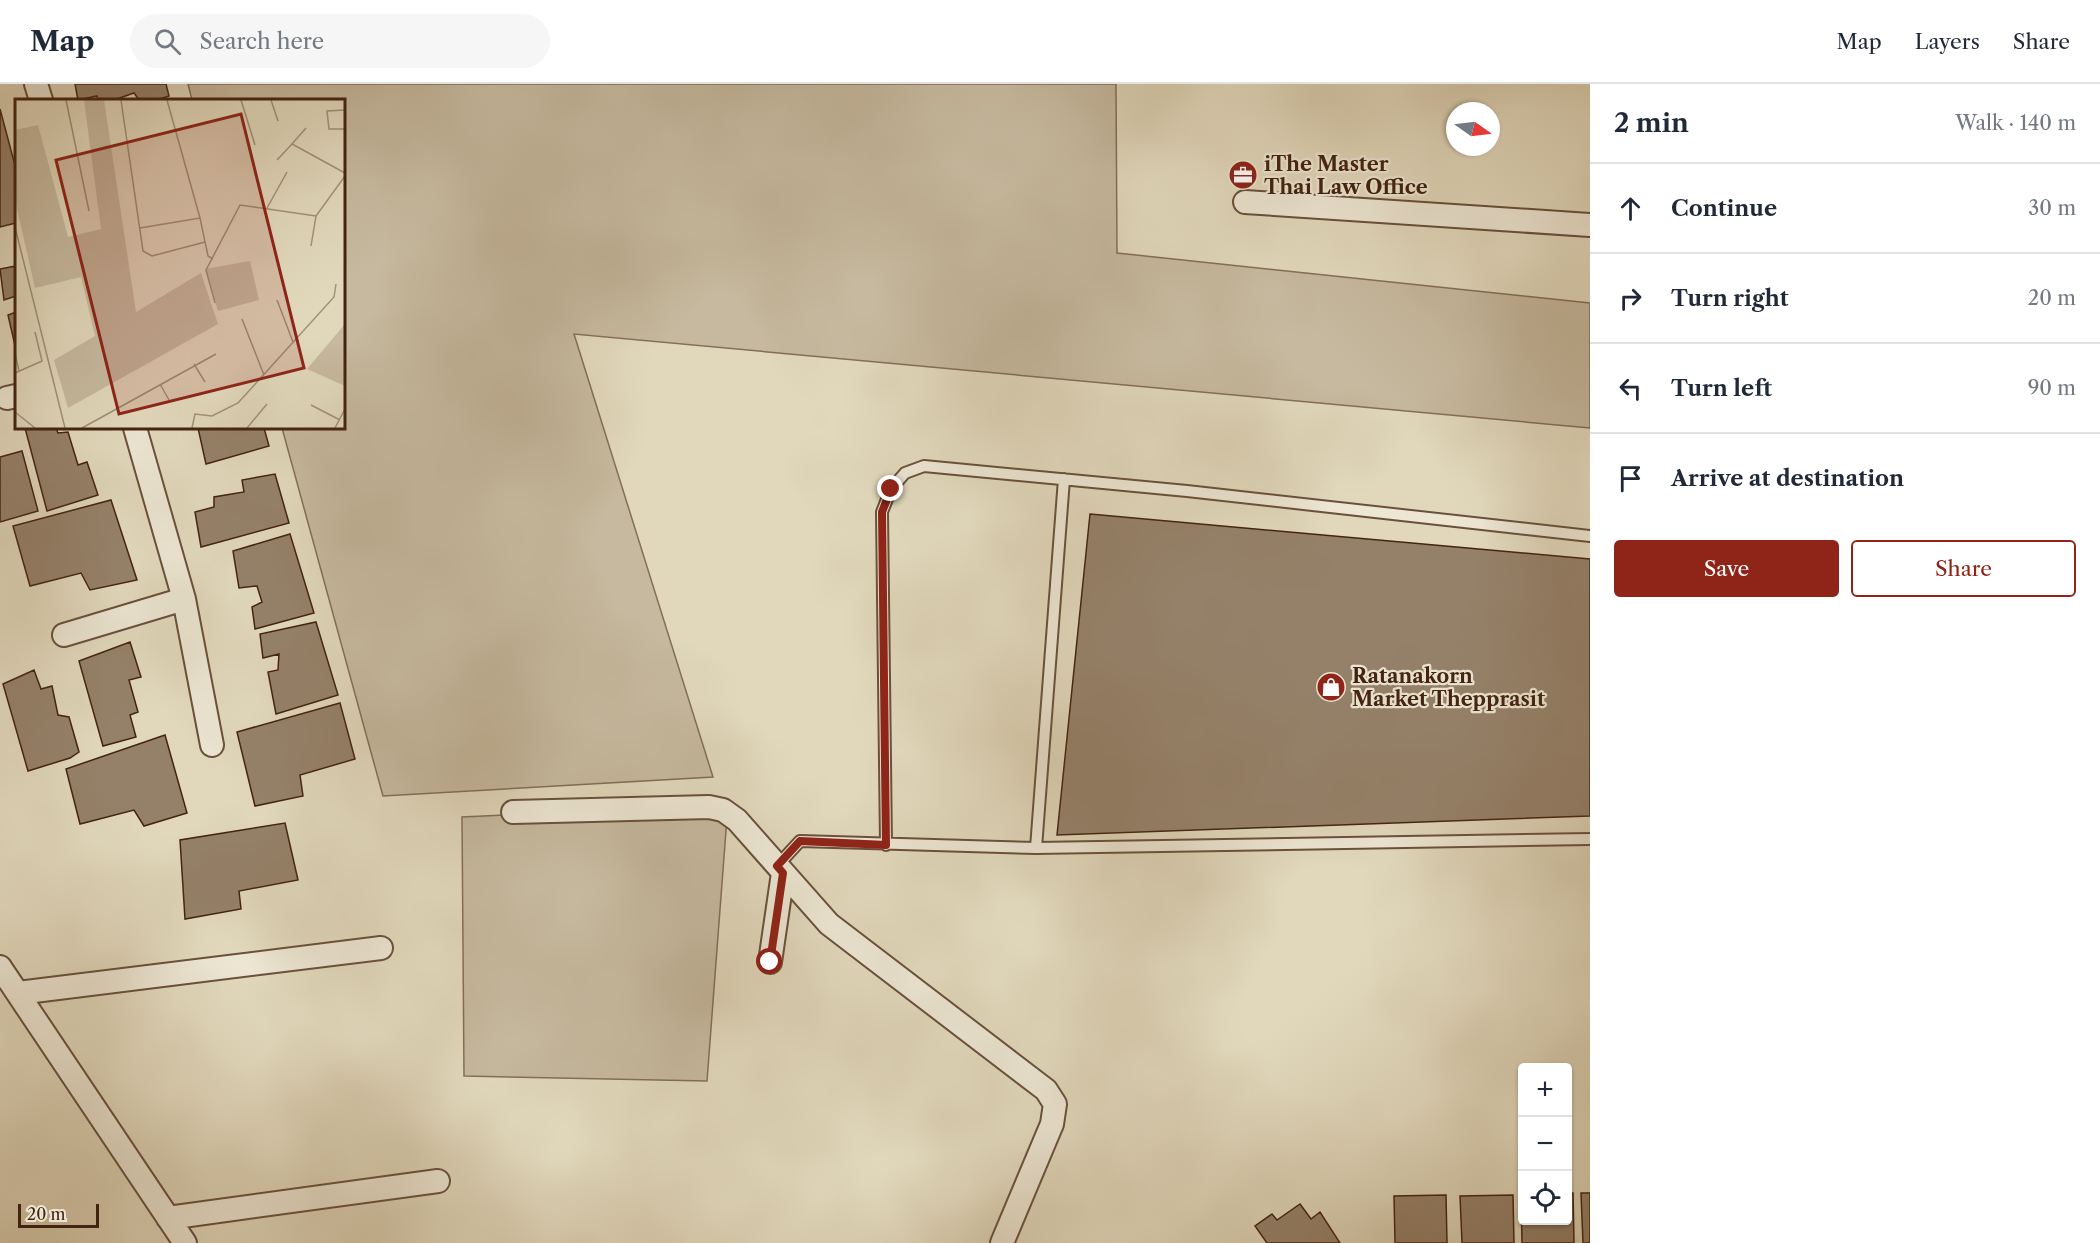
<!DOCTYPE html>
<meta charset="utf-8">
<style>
:root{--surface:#fff;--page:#f6f6f7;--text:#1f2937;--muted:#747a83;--line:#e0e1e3;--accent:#8f2418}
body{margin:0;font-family:"Libre Caslon Text",serif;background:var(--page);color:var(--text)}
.controls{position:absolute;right:18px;bottom:18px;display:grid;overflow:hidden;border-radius:6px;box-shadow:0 2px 4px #0004}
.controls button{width:54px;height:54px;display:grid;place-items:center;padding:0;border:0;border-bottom:2px solid var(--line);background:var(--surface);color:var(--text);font:30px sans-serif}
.compass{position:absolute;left:1446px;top:18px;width:54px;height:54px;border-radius:50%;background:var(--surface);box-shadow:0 2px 4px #0004;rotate:104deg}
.scale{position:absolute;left:18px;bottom:15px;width:81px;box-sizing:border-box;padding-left:6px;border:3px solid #432311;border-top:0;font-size:16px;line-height:21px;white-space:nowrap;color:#432311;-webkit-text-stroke:4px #ece6d3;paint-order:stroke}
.stop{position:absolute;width:18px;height:18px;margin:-14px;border:4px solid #8f2418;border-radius:50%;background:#fff}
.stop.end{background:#8f2418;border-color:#fff;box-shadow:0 2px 6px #0008}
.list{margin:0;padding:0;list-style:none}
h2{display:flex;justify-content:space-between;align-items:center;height:78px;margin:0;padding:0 24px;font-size:26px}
h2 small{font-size:20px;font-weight:400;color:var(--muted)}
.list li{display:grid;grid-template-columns:39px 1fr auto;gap:18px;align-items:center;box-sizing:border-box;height:90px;padding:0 24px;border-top:2px solid var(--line)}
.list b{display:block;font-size:22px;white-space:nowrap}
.list em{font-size:20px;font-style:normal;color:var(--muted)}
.actions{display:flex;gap:12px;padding:18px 24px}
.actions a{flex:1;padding:14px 0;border:2px solid var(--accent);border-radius:6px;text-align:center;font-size:21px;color:var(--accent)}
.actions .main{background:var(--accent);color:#fff}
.icon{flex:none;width:33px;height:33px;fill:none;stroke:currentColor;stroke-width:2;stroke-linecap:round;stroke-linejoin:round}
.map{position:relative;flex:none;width:1590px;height:1159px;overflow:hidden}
header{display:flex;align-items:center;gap:36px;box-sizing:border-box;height:84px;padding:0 30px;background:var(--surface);border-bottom:2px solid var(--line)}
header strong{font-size:28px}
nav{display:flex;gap:33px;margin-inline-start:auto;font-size:21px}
.search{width:420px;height:54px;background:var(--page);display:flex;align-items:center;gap:15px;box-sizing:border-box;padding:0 21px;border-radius:33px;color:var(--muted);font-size:22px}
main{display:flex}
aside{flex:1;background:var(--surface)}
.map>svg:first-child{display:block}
</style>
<header>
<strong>Map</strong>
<div class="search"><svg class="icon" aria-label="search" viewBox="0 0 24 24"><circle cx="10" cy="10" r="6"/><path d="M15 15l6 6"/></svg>Search here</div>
<nav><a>Map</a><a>Layers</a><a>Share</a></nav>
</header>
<main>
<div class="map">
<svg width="1590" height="1159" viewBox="0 0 1590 1159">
<rect width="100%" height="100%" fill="#e1d8bc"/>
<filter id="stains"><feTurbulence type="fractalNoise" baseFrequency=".00333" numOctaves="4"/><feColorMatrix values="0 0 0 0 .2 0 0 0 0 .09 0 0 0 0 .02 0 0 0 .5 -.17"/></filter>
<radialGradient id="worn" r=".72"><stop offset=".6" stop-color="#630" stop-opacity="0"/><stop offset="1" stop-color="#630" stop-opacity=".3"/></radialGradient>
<path fill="#c6b99f" stroke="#846e58" stroke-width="1.5" d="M188,0H1116L1117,169L1590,219V344L574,250L713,693L383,712L282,344H344V16H192Z
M728,720L707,997L464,992L462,733Z"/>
<path fill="#95816a" stroke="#432311" stroke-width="1.5" d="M75,0H166L169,12L157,16H139L134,9L114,16H98L97,12L78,16Z
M0,25L16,85V139L0,143Z
M16,182V212L4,216L0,185Z
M16,228V266L8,231Z
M25,344H56L58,349L68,348L78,381L87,378L98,411L47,427Z
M198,344H264L269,362L206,380Z
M22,367L38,427L0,438V373Z
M275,390L289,439L201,463L195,428L214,423V413L244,408L242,396Z
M111,416L137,496L90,506L81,489L30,502L13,442Z
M1090,430L1590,475V732L1057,751Z
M290,450L314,529L255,545L252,523L262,518L257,502L239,504L233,467Z
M316,538L338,611L276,630L268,588L278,586L279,570L263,574L260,550Z
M130,558L141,593L129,596L138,628L130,631L136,653L103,662L79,577Z
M34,586L41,605L52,602L58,631L69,633L79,668L70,674L28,687L3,600Z
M340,619L355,675L300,691L303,712L255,722L237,648Z
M165,651L187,729L144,742L134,726L80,740L66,685Z
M285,739L298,796L239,807L241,825L185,835L180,756Z
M1568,1109H1573L1574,1159H1522L1521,1110H1522V1136H1568Z
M1581,1109H1590V1159H1583Z
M1446,1111L1447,1159H1395L1394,1112Z
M1513,1111L1514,1159H1462L1460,1112Z
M1300,1120L1311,1135L1320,1128L1340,1159H1267L1255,1142L1272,1130L1277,1136Z"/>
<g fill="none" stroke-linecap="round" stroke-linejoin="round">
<g stroke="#6a503c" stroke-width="14">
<path id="lane" d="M886,761L882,428L891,405L905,389L924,382L1187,407L1590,452
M1036,764L1590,755
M777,782L800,757L1036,764L1064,395"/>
</g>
<g stroke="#6a503c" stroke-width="26">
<path id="street" d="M36,0L41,16
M1245,118L1590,141
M7,314L16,312
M135,344L184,515L212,661
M64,551L184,515
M513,728L709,723L723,726L737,736L829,840L1046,1006L1055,1020L1052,1040L1002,1159
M770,878L783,789
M0,883L185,1159
M18,909L381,864
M168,1134L438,1097"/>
</g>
<use href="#lane" stroke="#ece6d3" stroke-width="10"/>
<use href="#street" stroke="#ece6d3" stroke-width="22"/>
</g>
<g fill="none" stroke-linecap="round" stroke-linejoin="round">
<path stroke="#8f2418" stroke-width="8" d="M770,878L783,789L777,782L800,757L886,761L882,428L891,405"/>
</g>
<defs>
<g id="office-disc" transform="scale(1.5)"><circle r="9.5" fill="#8f2418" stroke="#ece6d3"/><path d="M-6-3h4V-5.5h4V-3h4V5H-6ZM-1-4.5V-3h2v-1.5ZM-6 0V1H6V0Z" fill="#fff"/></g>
<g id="shop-disc" transform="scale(1.5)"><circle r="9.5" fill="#8f2418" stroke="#ece6d3"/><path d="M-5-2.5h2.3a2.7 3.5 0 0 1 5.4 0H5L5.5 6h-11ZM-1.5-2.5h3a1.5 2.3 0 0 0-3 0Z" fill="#fff"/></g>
</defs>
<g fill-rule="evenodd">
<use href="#office-disc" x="1243" y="91"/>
<use href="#shop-disc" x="1331" y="603"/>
</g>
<g text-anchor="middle" stroke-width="4.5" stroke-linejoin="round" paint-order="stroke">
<g font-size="20" font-weight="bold" fill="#432311" stroke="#ece6d3" text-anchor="start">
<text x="1264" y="87">iThe Master<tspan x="1264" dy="23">Thai Law Office</tspan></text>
<text x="1352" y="599">Ratanakorn<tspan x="1352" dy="23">Market Thepprasit</tspan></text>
</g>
</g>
<g transform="translate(15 15)">
<rect width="330" height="330" fill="#e1d8bc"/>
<path d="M69,1H89L121,213L186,174L203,225L53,309L39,261L80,237L66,178L20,189L0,101V31L23,26L53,138L86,130ZM235,162L244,201L203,212L190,170ZM330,225V287L292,270Z" fill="#c6b99f"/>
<path fill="none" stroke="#a29078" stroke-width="1.5" d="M51,1L74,112M106,1L128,152L137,157L190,143M152,1L185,119M226,1L240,46M256,1L263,22M330,11L312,12L314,30H330M291,29L277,45L330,74M262,61L277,45M252,109L272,73M0,128L50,329M125,129L185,119L193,157L198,160M296,147L301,117L330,77M262,201L278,243M200,204L191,171L225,106L301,117M227,220L249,276M0,254L4,272M179,265L190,283M0,274L27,262L20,233M145,285L154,301M296,306L325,321M0,313L20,329M67,329L201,255M177,329L180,315L197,317L223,304L319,198L321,185M232,329L252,305M320,329L330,310"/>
<path fill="#8f2418" fill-opacity="0.15" stroke="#8f2418" stroke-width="3" d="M226,15L289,269L104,315L41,61Z"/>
<rect width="330" height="330" fill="none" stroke="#432311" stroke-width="3"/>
</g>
<rect width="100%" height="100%" filter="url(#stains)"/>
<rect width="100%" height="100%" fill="url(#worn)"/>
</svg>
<div class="controls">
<button>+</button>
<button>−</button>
<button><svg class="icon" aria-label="locate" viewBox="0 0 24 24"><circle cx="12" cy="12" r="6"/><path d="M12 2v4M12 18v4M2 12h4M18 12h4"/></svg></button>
</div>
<svg class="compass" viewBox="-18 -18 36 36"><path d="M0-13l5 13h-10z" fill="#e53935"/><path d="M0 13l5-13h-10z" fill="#747a83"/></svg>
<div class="scale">20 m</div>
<div class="stop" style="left:770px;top:878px"></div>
<div class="stop end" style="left:891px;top:405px"></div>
</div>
<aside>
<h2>2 min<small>Walk · 140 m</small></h2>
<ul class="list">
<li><svg class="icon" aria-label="ahead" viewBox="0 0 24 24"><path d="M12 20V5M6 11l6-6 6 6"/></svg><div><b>Continue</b></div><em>30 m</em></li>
<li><svg class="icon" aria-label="right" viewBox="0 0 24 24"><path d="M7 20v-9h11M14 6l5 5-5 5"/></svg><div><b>Turn right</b></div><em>20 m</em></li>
<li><svg class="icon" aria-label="left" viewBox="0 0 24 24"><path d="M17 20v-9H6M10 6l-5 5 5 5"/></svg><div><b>Turn left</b></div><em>90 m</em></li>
<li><svg class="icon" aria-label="arrive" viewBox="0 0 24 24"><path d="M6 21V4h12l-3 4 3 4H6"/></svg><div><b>Arrive at destination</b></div></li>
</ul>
<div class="actions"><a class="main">Save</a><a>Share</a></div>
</aside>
</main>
